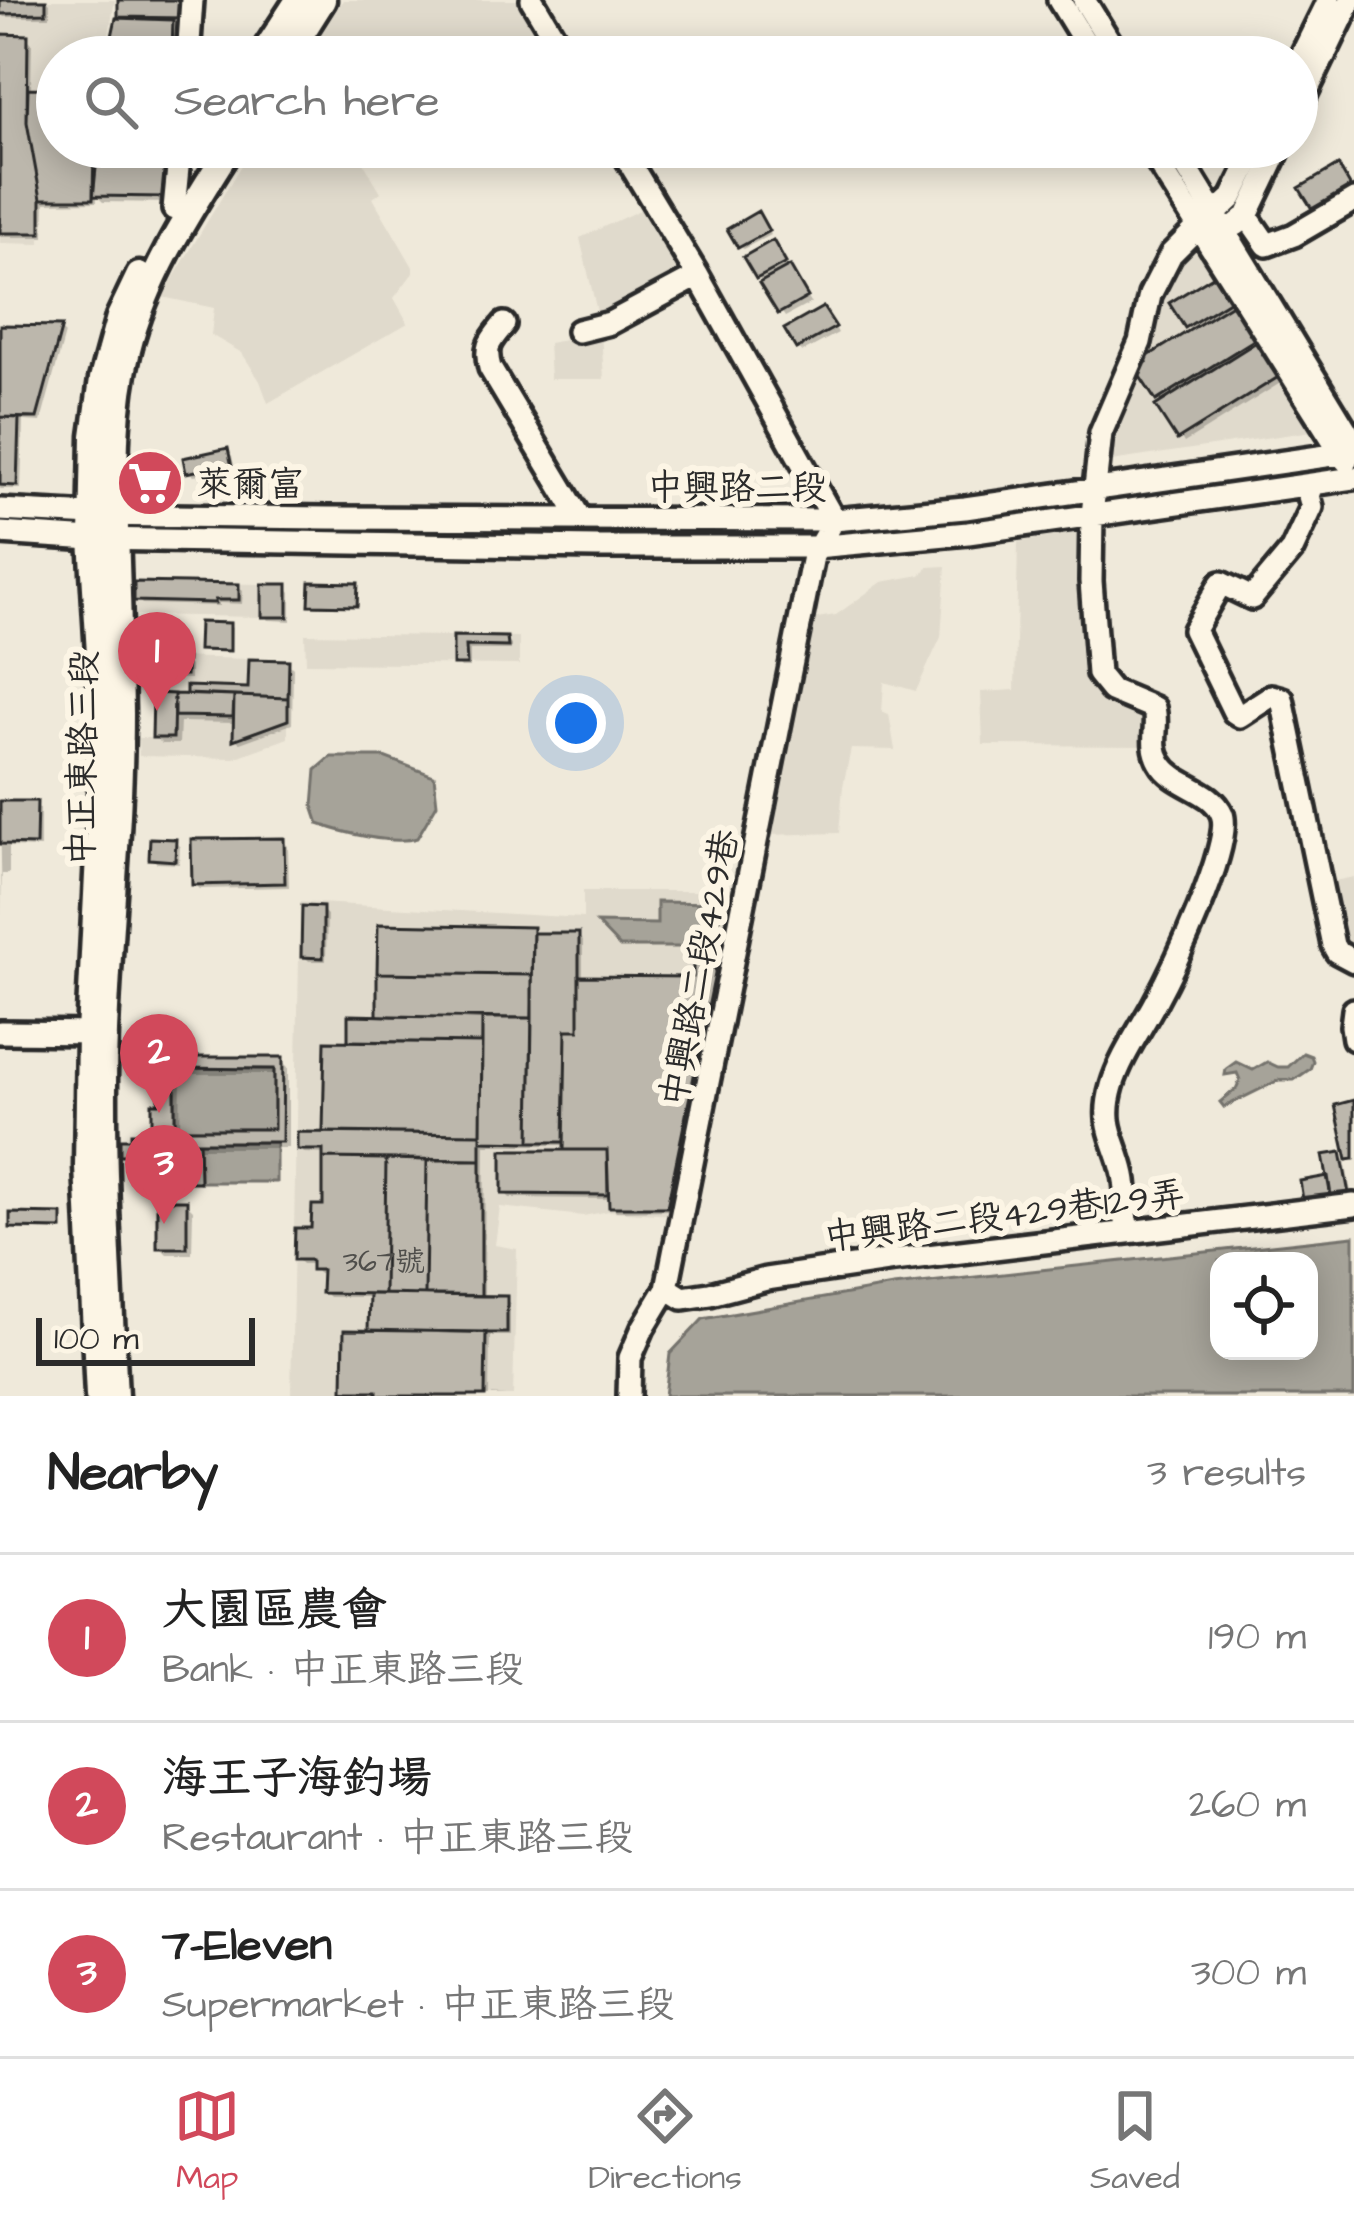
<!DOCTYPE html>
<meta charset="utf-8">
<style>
:root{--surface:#fff;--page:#f2f2f2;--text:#222;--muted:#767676;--line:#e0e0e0;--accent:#d1495b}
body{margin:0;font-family:"Architects Daughter","LXGW WenKai TC",sans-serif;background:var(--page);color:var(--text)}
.controls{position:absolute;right:36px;bottom:36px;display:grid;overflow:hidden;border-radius:24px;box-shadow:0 6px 30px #0003}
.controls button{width:108px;height:108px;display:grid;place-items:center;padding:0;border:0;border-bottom:3px solid var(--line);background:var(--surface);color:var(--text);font:60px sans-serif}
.scale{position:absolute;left:36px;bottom:30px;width:219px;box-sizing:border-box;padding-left:12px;border:6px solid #2b2b2b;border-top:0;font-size:33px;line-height:42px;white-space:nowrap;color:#2b2b2b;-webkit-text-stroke:9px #fcf5e5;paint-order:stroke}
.you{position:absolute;left:576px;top:723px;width:42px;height:42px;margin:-30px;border:9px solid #fff;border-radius:50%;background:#1a73e8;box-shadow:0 0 0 18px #1a73e833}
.badge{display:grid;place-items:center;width:78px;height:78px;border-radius:50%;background:var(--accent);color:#fff;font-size:39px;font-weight:700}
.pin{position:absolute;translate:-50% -99px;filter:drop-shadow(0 3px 6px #0008)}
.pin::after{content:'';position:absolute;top:63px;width:42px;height:36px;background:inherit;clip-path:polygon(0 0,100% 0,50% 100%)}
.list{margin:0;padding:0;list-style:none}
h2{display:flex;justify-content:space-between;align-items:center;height:156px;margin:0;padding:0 48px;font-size:51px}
h2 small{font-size:39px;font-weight:400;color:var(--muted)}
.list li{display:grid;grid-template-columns:78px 1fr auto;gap:36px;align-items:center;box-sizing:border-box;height:168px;padding:0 48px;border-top:3px solid var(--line)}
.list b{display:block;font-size:45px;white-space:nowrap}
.list p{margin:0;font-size:39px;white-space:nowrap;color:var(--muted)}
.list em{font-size:39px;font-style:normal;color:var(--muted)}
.icon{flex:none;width:66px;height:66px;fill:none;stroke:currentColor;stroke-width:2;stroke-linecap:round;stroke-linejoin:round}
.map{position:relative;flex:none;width:1354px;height:1396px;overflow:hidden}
.search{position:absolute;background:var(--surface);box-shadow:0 6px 30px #0003;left:36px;right:36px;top:36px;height:132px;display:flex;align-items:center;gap:30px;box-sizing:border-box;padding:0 42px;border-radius:66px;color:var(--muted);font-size:45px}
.sheet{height:660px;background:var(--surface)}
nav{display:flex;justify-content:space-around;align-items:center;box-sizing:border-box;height:168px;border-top:3px solid var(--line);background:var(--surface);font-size:33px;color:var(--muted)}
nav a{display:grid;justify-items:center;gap:6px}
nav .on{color:var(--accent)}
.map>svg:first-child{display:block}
</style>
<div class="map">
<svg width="1354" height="1396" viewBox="0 0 1354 1396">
<rect width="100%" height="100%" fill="#efe9da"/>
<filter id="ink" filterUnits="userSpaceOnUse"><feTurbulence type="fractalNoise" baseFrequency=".00833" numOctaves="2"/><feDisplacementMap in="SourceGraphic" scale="24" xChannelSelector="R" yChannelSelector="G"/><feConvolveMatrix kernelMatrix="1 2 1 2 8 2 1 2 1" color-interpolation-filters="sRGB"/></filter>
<g filter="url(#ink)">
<path fill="#e0dacc" d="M0,0H115L105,57H57V147L93,199H41L40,244L0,243Z
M343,0H524L558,57H513L508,48L493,57H307Z
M252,147H354L381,192L373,198L413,267V273L394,298L408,323L268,403L260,381L242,353L211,335L214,308L162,297Z
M646,207L687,285L601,332L604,379H550L548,343L565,340L598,316L580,238Z
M1195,247L1312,431L1111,461L1121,414L1139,384L1166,283Z
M1087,531L1093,677L1146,708V746L983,745L981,692L1015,690L1018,542Z
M946,566L941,637L916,691L884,682L882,712L889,714L895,750L851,749L843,786L839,833L766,835L810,619L836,615L882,582L921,575L928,567Z
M130,582L262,584V617L132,615Z
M305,634L519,637V665L306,663Z
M136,656L289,660L288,698L138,693Z
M174,716L233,717V739L288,720V738L234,758L139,756L138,738H173Z
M1354,877V956L1345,951L1329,882Z
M583,891H738L673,1215L609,1211L583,1216L500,1207L495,1245L517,1249L513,1396H291L300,902L583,918Z"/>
<path fill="#a6a399" stroke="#75736d" stroke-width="3" fill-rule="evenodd" d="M331,757H384L434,776L437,804L417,838C392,845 344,833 319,824L313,806L316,770Z
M657,902L721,903L716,947H620L597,923L657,924Z
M1303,1053L1311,1056L1313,1061L1310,1069L1294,1080H1279L1224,1107L1220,1102L1236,1089L1240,1080L1237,1073L1225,1075L1226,1069L1236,1062L1253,1070L1267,1062L1278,1067H1288Z
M175,1068L274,1069V1129H175Z
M199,1142H276V1182H200Z
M1354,1236V1396H665L670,1354L703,1319L893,1286ZM1219,1261H1309V1351H1219Z"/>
<path fill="#0003" fill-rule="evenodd" d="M0,0H47L50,3V17H5L0,12Z
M121,3H185L190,21H177L176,55L169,54L172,57H120L112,49L121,19Z
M0,37L27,38L32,43L31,91L57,92V147H174L172,203L103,202L97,196V202L45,203L44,237H0Z
M760,218L770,235L743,249L741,246Z
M775,247L811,303L785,317L758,277Z
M1220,282L1282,382L1184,443L1158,399L1193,332L1187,326Z
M828,315L838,333L803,352L798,348Z
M0,328L60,329L65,334L41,422L23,421L21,489H0Z
M227,451L232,456L237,481L211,487L206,482L205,474L194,476L189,471Z
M238,586L243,591L242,604L219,603V606L142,604L137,599Z
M356,586L359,589V607H315L312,604Z
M287,587L291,592V621L269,620L265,616Z
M229,626L232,628L231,652H204L201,649Z
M456,639L506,640L511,645V650H470V668H461L456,663Z
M186,661L190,666V679H167L162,674Z
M288,663L293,668L292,724L240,743L236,739V723L180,722L179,744H162L155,737L156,696L189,697V689L251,691Z
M0,804H35L40,809V848L9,847V874H2V917Z
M283,841L288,846L289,887L199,889L194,884Z
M175,842L180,847L179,864L157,863L152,858Z
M322,910L327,915L326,961H309L304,956Z
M532,930L538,936H578L583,941V979L696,980L714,959L718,964V981L672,1210L616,1211L612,1206L611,1199L510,1198L505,1193L566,1153L567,1145H485L484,1299H506L510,1304V1336H490L489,1395L506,1396L351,1395L346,1390L371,1333L372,1297H329L324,1292L325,1274H319L314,1269V1264H302L297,1259L326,1208V1154L304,1153L300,1149L326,1135L328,1044H350L351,1018L380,1019Z
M168,1060H281L288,1067V1148H201V1183H191L189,1181L187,1147L183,1144H174L167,1137V1131H162L155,1124L168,1082ZM181,1074H277V1132H180Z
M1340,1155L1345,1160L1353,1203L1331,1179Z
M186,1203L193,1210L192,1254H167L160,1247Z
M61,1217L63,1219V1231L15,1230L13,1227Z"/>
<path fill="#bcb7ac" stroke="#2b2b2b" stroke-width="3" fill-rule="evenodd" d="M0,0H46V13L0,14Z
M118,0H186V18L118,17Z
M116,18L173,20L172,51L109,50Z
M0,34L28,35L27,122L41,199V233H0Z
M28,88L57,89V147H98L93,199H41L27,122Z
M94,147H168L167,197L93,196Z
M1338,165L1354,193L1317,217L1299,188Z
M758,211L769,231L738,248L727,229Z
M773,240L786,263L756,279L743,257Z
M790,266L808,297L778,314L759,283Z
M1216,274L1232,299L1185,328L1169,303Z
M1235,302L1257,338L1156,401L1135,369L1147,362L1145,358Z
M823,307L836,327L796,349L784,329Z
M0,325L62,326L37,418L0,417Z
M1258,341L1280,376L1177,440L1155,406Z
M0,417L19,418L17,486L0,485Z
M228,448L234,477L204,484L201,470L186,473L183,458Z
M134,582L239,584V600H215V603L134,601Z
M310,582L358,583L357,606L309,605Z
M262,584H288V617H262Z
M199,622L230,623V651L198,650Z
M453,636L507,637L508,647L466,646L467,665H453Z
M159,657L187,658L186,675H159Z
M249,659L289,660L288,698L186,694V686L248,688Z
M153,693L174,694L173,738H152Z
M174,694L234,696L233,717L174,716Z
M234,696L288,698V720L233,740Z
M0,801H37L36,845L0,844Z
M150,838L176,839L175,861L149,859Z
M284,838L285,883L192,885L191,839Z
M302,906L323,907V958L301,957Z
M378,924L533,927L532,975L377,973Z
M533,933H579V1030H566L564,1142H530Z
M693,956H715V974L667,1207H609L607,1150H564L566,1030H579V976L693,977Z
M377,973L532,975V1018L377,1016Z
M348,1015L482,1018V1043L348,1041Z
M482,1018H532L530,1142L481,1141Z
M325,1041L482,1043L481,1134L323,1132Z
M165,1057H283L282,1142H177V1138H164V1125H152V1103H159V1078L165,1079ZM175,1068L274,1069V1129H175Z
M1354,1100V1159L1347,1160L1335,1105Z
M297,1132L481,1134V1160L323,1158V1150H297Z
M131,1133H142L141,1155H120V1139H131Z
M186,1142H199L200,1182H186Z
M502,1150H607L608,1195L502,1194Z
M1341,1152L1350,1199L1332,1202L1323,1155Z
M323,1158L386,1159L384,1294L321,1293L322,1270H311V1260H294L295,1228H311L312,1205H323Z
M386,1159L427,1160L425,1295L384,1294Z
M427,1160H481V1296L425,1295Z
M1328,1176L1332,1202L1304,1206L1300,1181Z
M157,1200H187V1248H157Z
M10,1213L62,1214V1229L10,1228Z
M369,1294L507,1296V1333L368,1330Z
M344,1330L486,1332L485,1396H377V1391H343Z"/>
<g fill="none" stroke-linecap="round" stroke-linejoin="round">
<g stroke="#2b2b2b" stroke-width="30">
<path id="minor" d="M532,0L566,57
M1059,0L1094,57
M1084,0L1119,57
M188,57L192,0
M1297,65L1329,0
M1297,112L1351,0
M620,147L698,276L834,520L813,556L667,1288L643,1328L630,1358L629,1396
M1148,147L1346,461
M1174,147L1354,443
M174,209L180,147
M1215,214L1232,198L1257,147
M1247,216L1267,245L1294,235L1354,200
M1236,225L1247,216L1280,147
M504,324C490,341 484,346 490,368L580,518
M578,331L610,323L698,276
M1313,485L1309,496L1312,507L1292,550L1252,598L1221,583L1194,630L1234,712L1240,716L1271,696L1282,699L1333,945L1337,952L1354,961
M0,510L93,515L328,518L834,520L965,508L1354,452
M0,533L92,539L597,547H816L968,533L1354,478
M1354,1010L1352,1026L1354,1039
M0,1032L101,1033
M1126,1231C1126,1212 1128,1193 1124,1175C1116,1139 1100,1127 1112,1086C1120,1058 1140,1030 1154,1004C1171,973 1234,844 1222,814C1211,788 1174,787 1160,762C1149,743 1159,727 1154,708L1111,690L1098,674L1091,581L1092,515L1101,433L1140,342L1150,295L1171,254L1197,228
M667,1288L683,1298L710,1294L766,1279L894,1260L1354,1205"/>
</g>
<g stroke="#2b2b2b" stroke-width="33">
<path id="major" d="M261,57L298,0
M287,57L323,0
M98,1396L87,1166L89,1033L101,796L102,703L92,539L94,436L102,379L119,317L139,275
M115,1396C109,1275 101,1153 105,1032C109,925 121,820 121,713C120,652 118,592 116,531C115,469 113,410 128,350C146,277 190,210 230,147"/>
</g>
<use href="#minor" stroke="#fcf5e5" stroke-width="21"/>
<use href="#major" stroke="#fcf5e5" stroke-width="24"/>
</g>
</g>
<defs>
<g id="supermarket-disc" transform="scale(3.45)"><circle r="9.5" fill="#d1495b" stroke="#fcf5e5"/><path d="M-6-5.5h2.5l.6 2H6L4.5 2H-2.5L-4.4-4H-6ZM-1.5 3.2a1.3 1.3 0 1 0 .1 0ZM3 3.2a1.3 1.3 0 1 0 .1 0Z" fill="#fff"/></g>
</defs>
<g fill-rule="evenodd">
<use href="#supermarket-disc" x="150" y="483"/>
</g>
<g text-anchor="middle" stroke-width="12" stroke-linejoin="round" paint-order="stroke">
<g font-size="30" fill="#4f4e4b">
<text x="384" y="1271">367號</text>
</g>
<g font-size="36" fill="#2b2b2b" stroke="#fcf5e5" text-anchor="start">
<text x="196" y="496">萊爾富</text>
</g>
<g font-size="36" fill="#2b2b2b" stroke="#fcf5e5">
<text x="737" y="499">中興路二段</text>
<text transform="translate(81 758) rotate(-89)" y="13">中正東路三段</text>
<text transform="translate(698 968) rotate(-79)" y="13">中興路二段429巷</text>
<text transform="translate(1004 1214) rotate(-7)" y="13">中興路二段429巷129弄</text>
</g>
</g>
</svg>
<div class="controls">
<button><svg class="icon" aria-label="locate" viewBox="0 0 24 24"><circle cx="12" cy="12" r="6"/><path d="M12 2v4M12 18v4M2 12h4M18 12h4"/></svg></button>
</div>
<div class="scale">100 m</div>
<div class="you"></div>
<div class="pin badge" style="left:157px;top:711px">1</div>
<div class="pin badge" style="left:159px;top:1113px">2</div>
<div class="pin badge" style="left:164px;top:1224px">3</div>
<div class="search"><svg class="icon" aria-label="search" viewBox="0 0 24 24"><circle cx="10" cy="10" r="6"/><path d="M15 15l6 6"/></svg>Search here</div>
</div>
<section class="sheet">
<h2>Nearby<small>3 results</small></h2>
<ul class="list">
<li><span class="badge">1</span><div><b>大園區農會</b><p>Bank · 中正東路三段</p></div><em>190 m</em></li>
<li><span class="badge">2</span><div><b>海王子海釣場</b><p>Restaurant · 中正東路三段</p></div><em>260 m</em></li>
<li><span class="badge">3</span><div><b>7-Eleven</b><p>Supermarket · 中正東路三段</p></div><em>300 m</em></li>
</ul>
</section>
<nav>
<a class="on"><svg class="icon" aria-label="map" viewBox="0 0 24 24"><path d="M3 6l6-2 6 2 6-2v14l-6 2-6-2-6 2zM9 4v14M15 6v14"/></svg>Map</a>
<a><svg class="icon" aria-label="directions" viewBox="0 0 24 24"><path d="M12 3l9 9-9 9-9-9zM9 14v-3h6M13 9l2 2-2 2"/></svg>Directions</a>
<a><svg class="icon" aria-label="saved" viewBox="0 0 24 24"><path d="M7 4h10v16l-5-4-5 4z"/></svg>Saved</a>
</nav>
